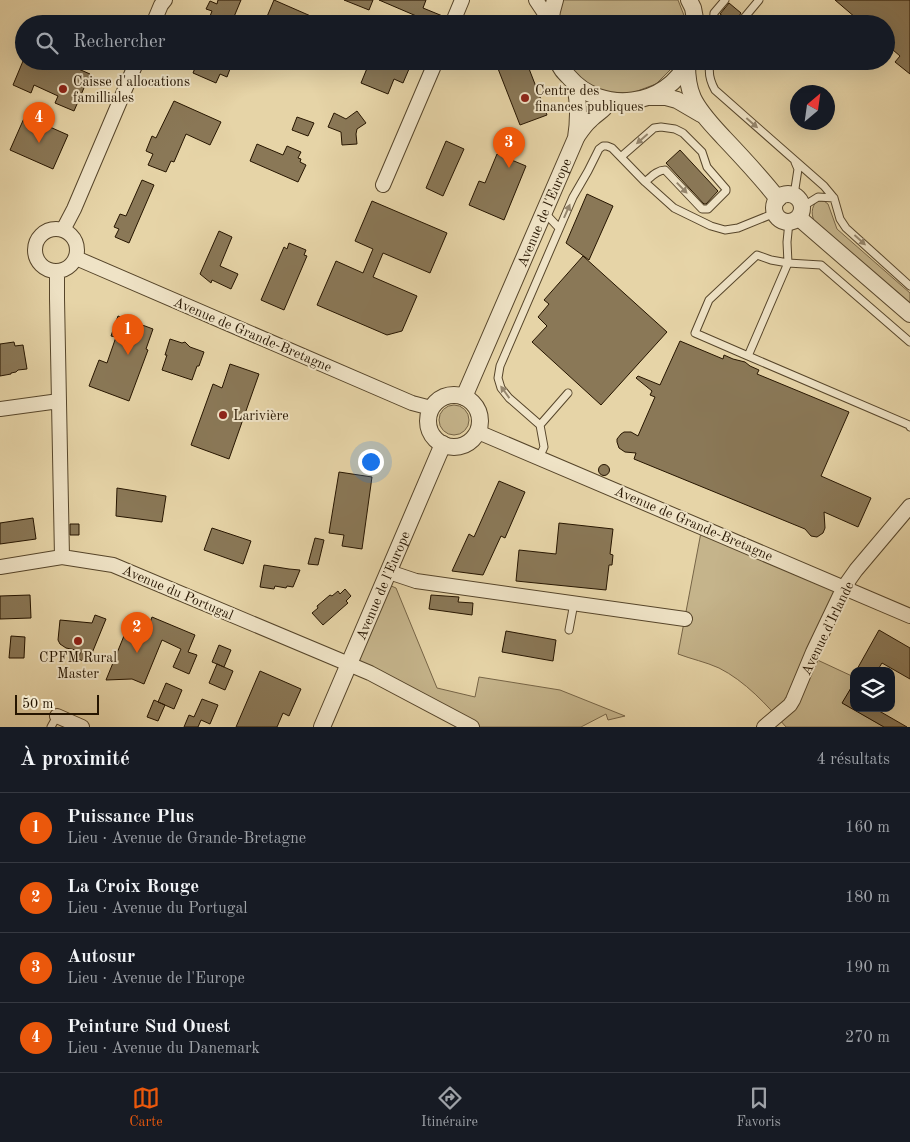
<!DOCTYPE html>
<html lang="fr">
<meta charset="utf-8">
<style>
:root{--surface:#171b24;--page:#242831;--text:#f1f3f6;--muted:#9ea1a6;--line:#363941;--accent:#ea580c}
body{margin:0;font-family:"Old Standard TT",serif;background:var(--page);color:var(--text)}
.controls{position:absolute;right:15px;bottom:15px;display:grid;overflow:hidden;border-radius:10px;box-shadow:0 5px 20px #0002}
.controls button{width:45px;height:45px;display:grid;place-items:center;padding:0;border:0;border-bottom:1px solid var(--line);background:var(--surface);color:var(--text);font:25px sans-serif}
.compass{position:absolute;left:790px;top:85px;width:45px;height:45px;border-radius:50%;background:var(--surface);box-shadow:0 5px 20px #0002;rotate:29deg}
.scale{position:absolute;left:15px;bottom:12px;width:84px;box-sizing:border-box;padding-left:5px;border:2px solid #261500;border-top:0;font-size:14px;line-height:18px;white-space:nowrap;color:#261500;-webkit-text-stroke:4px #efe3c6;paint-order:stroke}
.you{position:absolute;left:370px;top:461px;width:18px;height:18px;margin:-12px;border:4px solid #fff;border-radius:50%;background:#1a73e8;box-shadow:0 0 0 8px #1a73e833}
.badge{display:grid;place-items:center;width:32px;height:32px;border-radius:50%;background:var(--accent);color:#fff;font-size:16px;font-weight:700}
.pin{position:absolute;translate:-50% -41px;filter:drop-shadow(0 1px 2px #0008)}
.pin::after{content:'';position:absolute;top:26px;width:18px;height:15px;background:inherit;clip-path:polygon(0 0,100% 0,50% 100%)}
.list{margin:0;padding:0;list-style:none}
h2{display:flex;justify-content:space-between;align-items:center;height:65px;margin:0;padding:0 20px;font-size:21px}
h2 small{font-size:16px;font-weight:400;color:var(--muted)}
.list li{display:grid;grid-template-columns:32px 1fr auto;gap:15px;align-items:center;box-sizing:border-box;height:70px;padding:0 20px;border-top:1px solid var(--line)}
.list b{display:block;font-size:19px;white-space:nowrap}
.list p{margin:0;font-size:16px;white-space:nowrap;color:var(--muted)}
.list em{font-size:16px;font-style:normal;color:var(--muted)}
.icon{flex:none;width:28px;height:28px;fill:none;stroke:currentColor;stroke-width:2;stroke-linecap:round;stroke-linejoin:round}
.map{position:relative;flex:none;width:910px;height:727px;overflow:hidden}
.search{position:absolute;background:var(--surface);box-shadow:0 5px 20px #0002;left:15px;right:15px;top:15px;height:55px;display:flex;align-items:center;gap:12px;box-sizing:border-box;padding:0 18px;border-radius:28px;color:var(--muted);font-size:19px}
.sheet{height:345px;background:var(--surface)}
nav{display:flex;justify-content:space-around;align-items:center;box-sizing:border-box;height:70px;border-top:1px solid var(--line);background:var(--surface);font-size:14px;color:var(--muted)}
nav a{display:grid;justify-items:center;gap:2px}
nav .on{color:var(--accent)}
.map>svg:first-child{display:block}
</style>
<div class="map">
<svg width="910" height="727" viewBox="0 0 910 727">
<rect width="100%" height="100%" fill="#e6d4a7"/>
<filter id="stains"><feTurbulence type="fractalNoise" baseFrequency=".004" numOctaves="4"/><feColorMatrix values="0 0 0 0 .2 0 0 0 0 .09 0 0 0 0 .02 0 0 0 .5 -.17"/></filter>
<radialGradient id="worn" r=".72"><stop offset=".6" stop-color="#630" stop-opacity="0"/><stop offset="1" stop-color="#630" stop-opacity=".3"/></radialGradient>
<path fill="#c5b48b" stroke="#766446" d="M563,0H678L685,18V24H557V14Z
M565,61H676L674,66L656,84L632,93L606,92L583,82Z
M817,201H824L828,204L837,229L910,293V305L815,223C811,215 811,207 817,201Z
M439 420a15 15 0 1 1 30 0a15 15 0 1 1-30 0Z
M702,527L844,587L811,657L854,677V682L843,703L884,727H786C767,705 745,681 719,668C706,662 691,659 678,654Z
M384,583L396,588L437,688L475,697L479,677L560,690L625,716L608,720L606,714L581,727H472L349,663Z"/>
<path fill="#8a7857" stroke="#261500" d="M218,0H241L231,24H207L212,11L206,9L210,1L217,4Z
M274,0L329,24H278L266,19Z
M344,0H373L369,10Z
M379,0H426L423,8L445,17L421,18Z
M835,0H910V74L895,62L900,56L886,44V24H863Z
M729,3L741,13L734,24L720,14Z
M23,61H60L90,74L74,111L55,103L58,96L34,85L31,93L13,85Z
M178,61H233L227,77L220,74L216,83L193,73L195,68Z
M370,61H402L400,65L409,69L403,83L394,79L388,94L361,83Z
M495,61H526L547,115L520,125Z
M174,101L221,122L210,145L186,134L174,162L171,161L166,172L148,165L153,154L146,151L152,136L156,138Z
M357,111L366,123L357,129L356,134L357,144L342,145L341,132L328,127L334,113L346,119Z
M25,116L68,135L53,169L10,150Z
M297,117L314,123L308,136L292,130Z
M446,141L464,149L443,196L426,188Z
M257,144L283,155L287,146L301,152L298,158L301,159L300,162L306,165L298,182L250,161Z
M680,150L718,191L706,204H704L666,163Z
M497,154L526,166L504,220L469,205L479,181L485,183Z
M142,180L154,185L129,243L115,237L119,229L114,227L120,214L126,216Z
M587,194L613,206L589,260L566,243Z
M372,201L447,233L430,273L383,253L373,277L417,296L402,331L387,335L317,305L336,261L363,273L373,249L355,241Z
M219,231L232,237L220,266L238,274L231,289L212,280L211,283L200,274Z
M289,243L306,250L304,255L307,256L284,310L261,300L284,247L287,249Z
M583,256L667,332L601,405L532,342L547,326L538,317L549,304L544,300Z
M118,316L153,329L146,349L148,350L129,401L89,386L99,360L107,363L116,337L111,336Z
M170,339L182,343L185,342L190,347L204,352L199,366H197L192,380L162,370L167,355H165Z
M680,341L723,359L724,355L733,359L745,362L750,366L759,370L757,374L849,412L821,476L871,498L858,527L824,512L825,528L823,533L817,537L811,536L805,529L634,459L636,453L625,452L619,448L617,442V439L621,434L624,432H631L638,436L655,397L650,395L652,391L636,378L638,376L660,385Z
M14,342L15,346L23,345L27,369L18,370L16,372L11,373V374L0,376V344Z
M230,364L259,374L229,459L191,445L213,384L222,388Z
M598.5 470a5.5 5.5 0 1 1 11 0a5.5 5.5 0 1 1-11 0Z
M339,472L372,477L362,549L342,546L344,535L329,533Z
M499,481L525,492L505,538L501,536L483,575L452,571L469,534L474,537Z
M117,488L166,496L162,522L116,516Z
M33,518L36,539L0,544V523Z
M559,523L613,529L610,554L613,555L612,565H609L606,590L516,581L519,550L556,554Z
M70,524H79V535H70Z
M212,528L251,541L243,564L204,550Z
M315,538L324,540L318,565L308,564Z
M264,565L289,569L300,570L293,587L287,586L286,588L275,586L274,589L260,587Z
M345,589L351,596L346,601L348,603L323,625L312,613L318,608L317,606L330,595L332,596L338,591L340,594Z
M30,595L31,618L0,619V596Z
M431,595L459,597L458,602L473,603L472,615L429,609Z
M95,615L106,619L88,663L78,659L81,651L66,648L60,644L58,640L60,620L92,623Z
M152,617L195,635L188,652L197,655L189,674L173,667L181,649L162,640L144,684L132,679L106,680L128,626L146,633Z
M879,630L910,648V679L882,663L877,671H856Z
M506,631L556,640L553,661L502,652Z
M11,636L25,637L24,658H9Z
M219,645L231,650L224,667L217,664L233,671L225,690L209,683L217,664L212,662Z
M260,671L301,689L289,716L283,713L277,727H236Z
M166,683L182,690L174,709L158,702Z
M854,683V708H874L907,727H884L842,703Z
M202,699L218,705L210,724L201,720L198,727H184L189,715L194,717Z
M154,700L165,705L158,721L147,717Z"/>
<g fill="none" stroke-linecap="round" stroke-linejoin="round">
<g stroke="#56452a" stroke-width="9">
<path id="service" d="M713,24L714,13L725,0
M739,24L759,0
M711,61C707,72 710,81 715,90L824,186L834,198L840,219L846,228L910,286
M622,156L654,128L661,127L675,129L683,133L702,152L707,167L726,189V191L708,209H702L665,170C657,170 651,177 645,182
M794,195L798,169L795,162
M802,207L818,197L834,198
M544,212L559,228
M789,222L787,242L788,263L748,356L909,425L910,427
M748,356L695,333L709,300L757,255L771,260L788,263L821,265L910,342
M540,425L568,393
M539,458L544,447L540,425L509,398L501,388L498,378L500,366L573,197L588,171L599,149L603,146H607L612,148L645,182L674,208L711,226L725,230L738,228L775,213
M569,630L574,603
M51,727L57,716"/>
</g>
<g stroke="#56452a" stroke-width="16">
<path id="minor" d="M536,0L544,12L549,24
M153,24L161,5L165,0
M452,24L462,0
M383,185L436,61
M35 250a21 21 0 1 1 42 0a21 21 0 1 1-42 0Z
M63,230L74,209L137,61
M76,258L412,403L431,408
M57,271V299L62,557
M0,409L59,401
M478,432L910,616
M0,567L62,557L113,565L370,673L472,727
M389,572L416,581L685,619
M57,716L82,727
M764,727L790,705L793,700L813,652L844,587L856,570L910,506"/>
</g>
<g stroke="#56452a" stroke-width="18">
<g id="tertiary">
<path d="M689,0L693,8L696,24"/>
<path d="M550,24L552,11L555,0"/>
<path d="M558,61C560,68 564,72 569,77C601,115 667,107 688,61"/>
<path d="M687,64C687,76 688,87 693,98C700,113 713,126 724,138C743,158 761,177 778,199"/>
<path d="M650,97H666L677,100L701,114"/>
<path d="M577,136C581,130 585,124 591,119C598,112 605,110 608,101"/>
<circle cx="788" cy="208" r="14"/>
<path d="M799,218L910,314"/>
<circle cx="454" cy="421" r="26"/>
<path id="s1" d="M464,397L576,138C579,119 579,103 575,85"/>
<path id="s2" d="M322,727L443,444"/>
</g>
</g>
<use href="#service" stroke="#efe3c6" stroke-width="7"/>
<use href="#minor" stroke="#efe3c6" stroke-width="14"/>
<use href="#tertiary" stroke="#efe3c6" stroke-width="16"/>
</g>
<defs><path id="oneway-solid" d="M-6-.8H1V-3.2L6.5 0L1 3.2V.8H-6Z" transform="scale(1.25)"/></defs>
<g fill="#95866d">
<use href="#oneway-solid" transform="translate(752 123) rotate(41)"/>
<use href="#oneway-solid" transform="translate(642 139) rotate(139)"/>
<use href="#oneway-solid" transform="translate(682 188) rotate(46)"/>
<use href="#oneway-solid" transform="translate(567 211) rotate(-66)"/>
<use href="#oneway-solid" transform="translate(860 240) rotate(42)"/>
<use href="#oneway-solid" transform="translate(505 392) rotate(-126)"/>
</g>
<g fill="#8f2418" stroke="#efe3c6" stroke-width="2">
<circle cx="63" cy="89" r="5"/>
<circle cx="525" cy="98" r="5"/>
<circle cx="223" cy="415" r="5"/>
<circle cx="78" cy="641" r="5"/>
</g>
<g text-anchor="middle" stroke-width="4" stroke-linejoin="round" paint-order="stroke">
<g font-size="14" fill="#261500" stroke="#efe3c6" text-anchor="start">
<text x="73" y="86">Caisse d'allocations<tspan x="73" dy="16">familliales</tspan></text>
<text x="535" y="95">Centre des<tspan x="535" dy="16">finances publiques</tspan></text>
<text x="233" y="420">Larivière</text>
<text x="78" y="662" text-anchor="middle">CPFM Rural<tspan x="78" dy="16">Master</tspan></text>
</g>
<g font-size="14" fill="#261500" stroke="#efe3c6">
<text dy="5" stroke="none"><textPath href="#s1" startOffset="201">Avenue de l'Europe</textPath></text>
<text transform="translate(253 334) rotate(23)" y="5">Avenue de Grande-Bretagne</text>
<text transform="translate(694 523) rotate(23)" y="5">Avenue de Grande-Bretagne</text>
<text dy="5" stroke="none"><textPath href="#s2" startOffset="154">Avenue de l'Europe</textPath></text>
<text transform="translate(178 592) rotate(23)" y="5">Avenue du Portugal</text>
<text transform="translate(827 628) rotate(-64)" y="5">Avenue d'Irlande</text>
</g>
</g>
<rect width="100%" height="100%" filter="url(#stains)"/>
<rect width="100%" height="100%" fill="url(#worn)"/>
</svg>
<div class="controls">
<button><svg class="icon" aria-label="layers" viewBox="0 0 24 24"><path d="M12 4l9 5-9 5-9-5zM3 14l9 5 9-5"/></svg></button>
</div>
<svg class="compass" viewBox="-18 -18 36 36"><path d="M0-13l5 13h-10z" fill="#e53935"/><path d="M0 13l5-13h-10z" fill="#9ea1a6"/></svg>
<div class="scale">50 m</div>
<div class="you"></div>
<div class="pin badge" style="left:128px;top:355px">1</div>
<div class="pin badge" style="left:137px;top:653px">2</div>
<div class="pin badge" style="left:509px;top:168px">3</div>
<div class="pin badge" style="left:39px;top:143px">4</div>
<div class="search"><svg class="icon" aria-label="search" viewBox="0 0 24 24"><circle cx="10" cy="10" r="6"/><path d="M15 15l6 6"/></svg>Rechercher</div>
</div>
<section class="sheet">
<h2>À proximité<small>4 résultats</small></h2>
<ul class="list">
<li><span class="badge">1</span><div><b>Puissance Plus</b><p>Lieu · Avenue de Grande-Bretagne</p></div><em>160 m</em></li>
<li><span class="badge">2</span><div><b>La Croix Rouge</b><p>Lieu · Avenue du Portugal</p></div><em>180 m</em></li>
<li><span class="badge">3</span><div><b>Autosur</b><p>Lieu · Avenue de l'Europe</p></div><em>190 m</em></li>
<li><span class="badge">4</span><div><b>Peinture Sud Ouest</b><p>Lieu · Avenue du Danemark</p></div><em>270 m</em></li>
</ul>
</section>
<nav>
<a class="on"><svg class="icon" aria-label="map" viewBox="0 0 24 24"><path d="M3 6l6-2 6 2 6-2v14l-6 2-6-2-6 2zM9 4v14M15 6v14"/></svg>Carte</a>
<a><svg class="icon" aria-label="directions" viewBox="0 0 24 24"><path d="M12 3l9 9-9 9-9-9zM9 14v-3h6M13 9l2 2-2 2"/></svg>Itinéraire</a>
<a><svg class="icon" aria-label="saved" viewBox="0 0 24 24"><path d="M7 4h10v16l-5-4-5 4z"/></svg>Favoris</a>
</nav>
